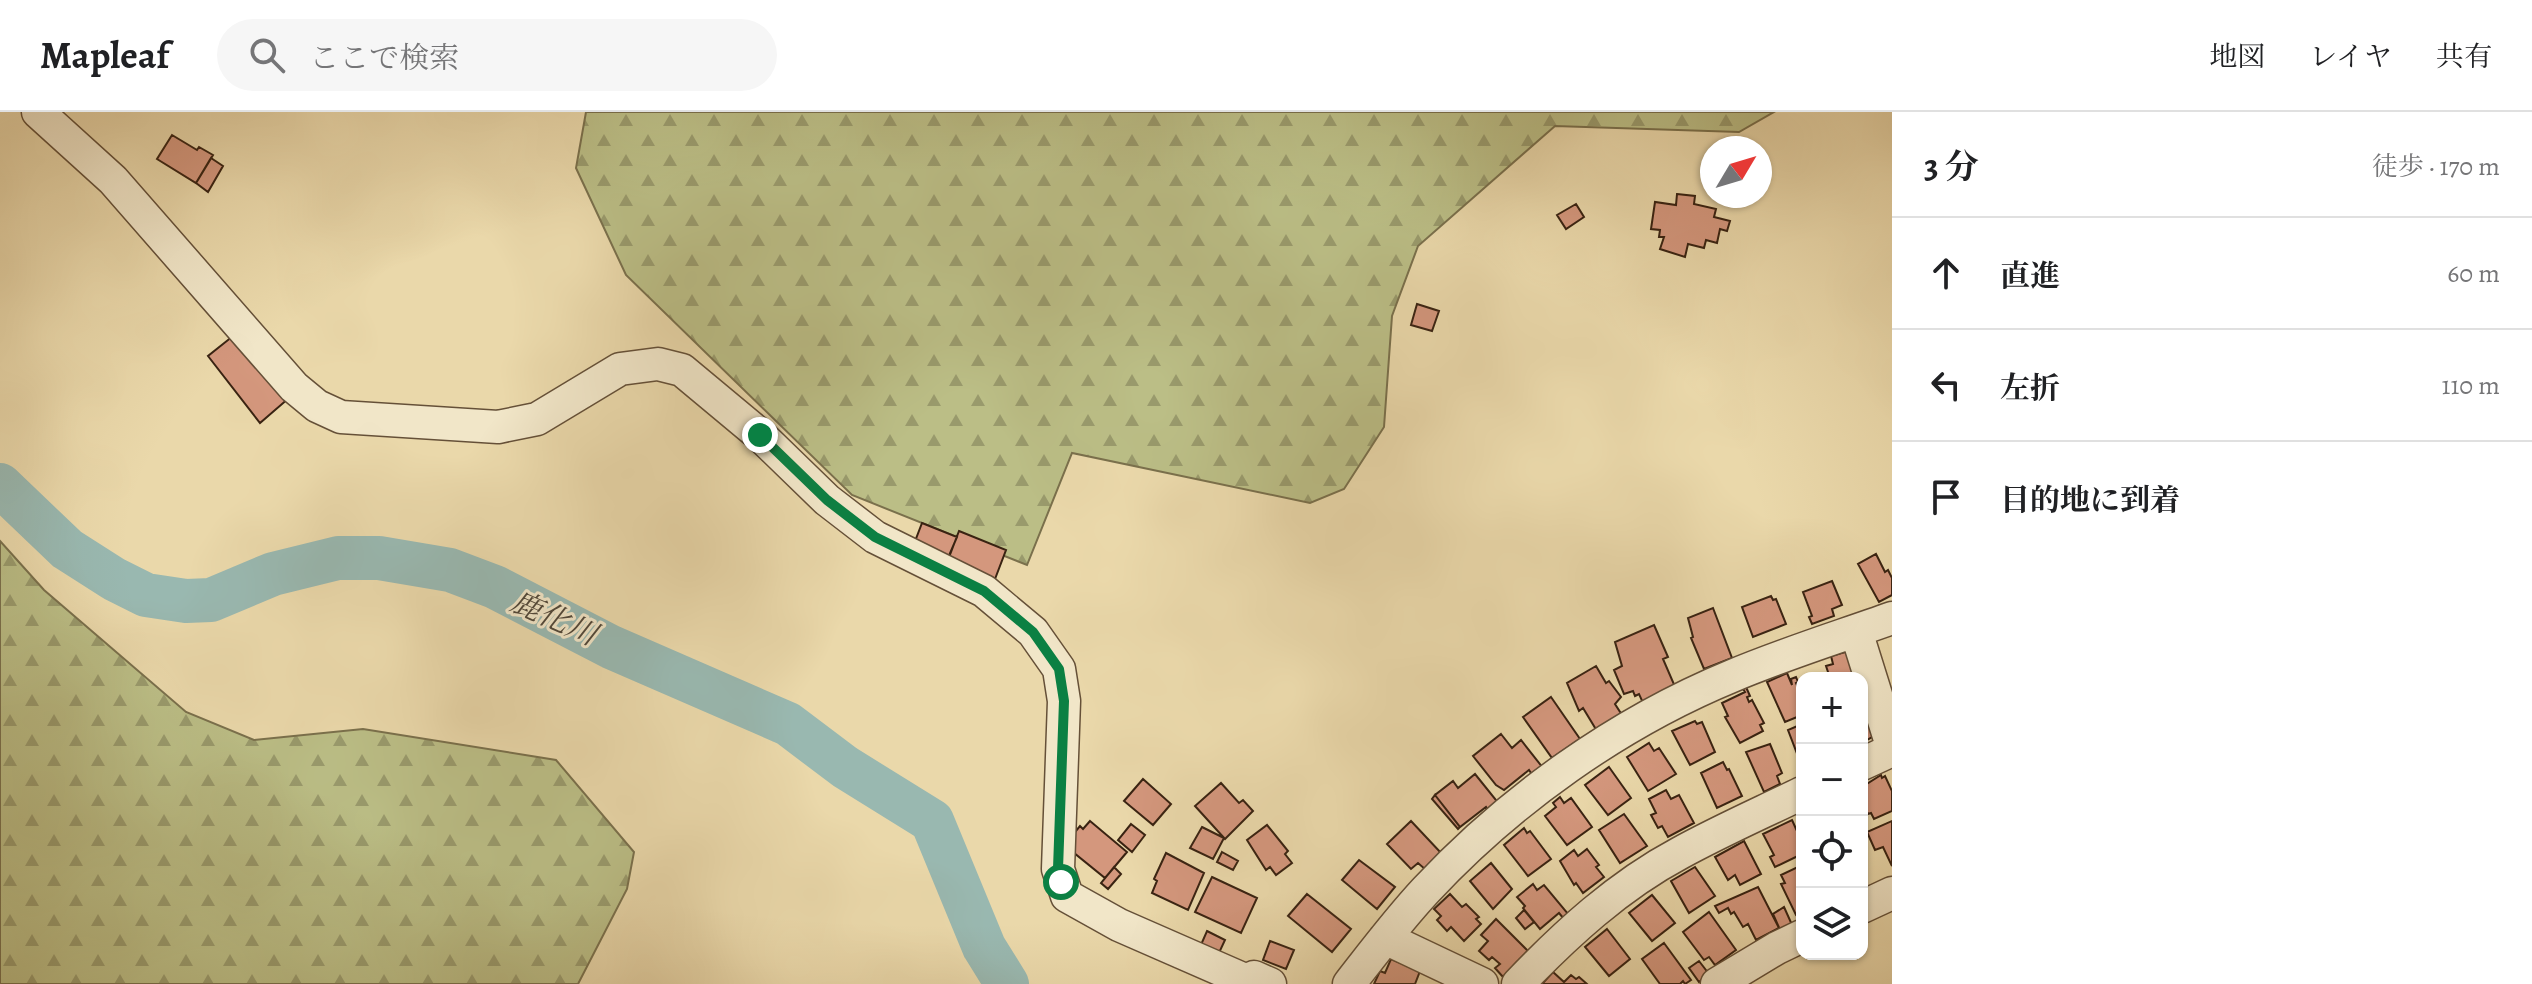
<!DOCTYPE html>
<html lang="ja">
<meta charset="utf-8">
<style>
:root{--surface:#fff;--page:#f6f6f6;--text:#202124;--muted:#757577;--line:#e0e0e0}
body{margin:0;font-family:Alegreya,"Noto Serif JP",serif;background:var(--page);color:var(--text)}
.controls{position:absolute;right:24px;bottom:24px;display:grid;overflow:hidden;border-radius:16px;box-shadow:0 2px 6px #0004}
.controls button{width:72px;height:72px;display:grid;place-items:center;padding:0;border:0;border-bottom:2px solid var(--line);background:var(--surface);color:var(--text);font:40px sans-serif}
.compass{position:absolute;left:1700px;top:24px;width:72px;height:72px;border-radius:50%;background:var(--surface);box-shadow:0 2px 6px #0004;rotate:52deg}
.stop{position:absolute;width:24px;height:24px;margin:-18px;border:6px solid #0b8043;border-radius:50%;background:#fff}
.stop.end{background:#0b8043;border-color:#fff;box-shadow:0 2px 8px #0008}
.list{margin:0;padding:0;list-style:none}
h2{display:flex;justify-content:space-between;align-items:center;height:104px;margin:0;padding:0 32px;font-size:34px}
h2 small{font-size:26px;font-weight:400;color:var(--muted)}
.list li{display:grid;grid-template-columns:52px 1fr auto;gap:24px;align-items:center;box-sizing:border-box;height:112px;padding:0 32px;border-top:2px solid var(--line)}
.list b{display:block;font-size:30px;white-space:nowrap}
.list em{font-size:26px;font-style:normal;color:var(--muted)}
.icon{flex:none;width:44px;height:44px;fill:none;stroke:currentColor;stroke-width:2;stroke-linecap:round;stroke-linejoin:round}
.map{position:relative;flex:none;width:1892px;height:872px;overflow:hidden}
header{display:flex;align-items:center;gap:48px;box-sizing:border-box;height:112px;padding:0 40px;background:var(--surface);border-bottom:2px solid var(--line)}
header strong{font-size:38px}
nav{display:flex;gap:44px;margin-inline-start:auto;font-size:28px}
.search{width:560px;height:72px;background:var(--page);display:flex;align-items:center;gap:20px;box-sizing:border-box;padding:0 28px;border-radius:44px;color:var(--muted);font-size:30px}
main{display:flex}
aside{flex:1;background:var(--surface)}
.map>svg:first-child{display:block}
</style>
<header>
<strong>Mapleaf</strong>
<div class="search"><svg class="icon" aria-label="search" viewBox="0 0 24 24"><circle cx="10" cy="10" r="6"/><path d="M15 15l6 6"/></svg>ここで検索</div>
<nav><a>地図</a><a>レイヤ</a><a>共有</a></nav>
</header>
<main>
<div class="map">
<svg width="1892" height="872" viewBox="0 0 1892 872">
<defs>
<pattern id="forest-firs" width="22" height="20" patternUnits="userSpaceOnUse" patternTransform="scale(2)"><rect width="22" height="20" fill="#bbbe86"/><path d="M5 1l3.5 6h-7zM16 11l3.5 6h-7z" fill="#999a6c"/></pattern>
</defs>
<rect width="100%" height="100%" fill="#ead8aa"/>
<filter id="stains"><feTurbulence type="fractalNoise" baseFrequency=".0025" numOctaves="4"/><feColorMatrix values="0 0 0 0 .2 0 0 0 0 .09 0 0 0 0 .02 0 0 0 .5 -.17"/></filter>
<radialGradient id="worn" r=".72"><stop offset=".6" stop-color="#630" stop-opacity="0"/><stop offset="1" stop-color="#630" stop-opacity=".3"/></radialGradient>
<path fill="url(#forest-firs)" stroke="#7a704c" stroke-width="2" d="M586,0H1774L1739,20L1555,14L1418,134L1392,204L1384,315L1344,377L1310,391L1072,341L1027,453L852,383L626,163L576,56Z
M0,429L44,478L186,600L254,628L363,617L556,648L634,740L627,777L578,872H0Z"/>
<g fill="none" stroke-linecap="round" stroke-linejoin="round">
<path stroke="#99b8b0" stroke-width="44" d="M0,373L67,437L114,467L146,483L186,489L211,488L273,462L338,446H379L450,458L495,475L611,535L788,612L845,655L932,709L984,835L1007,872"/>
</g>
<path fill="#d4977d" stroke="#392312" stroke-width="2" d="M172,23L197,38L199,35L213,43L196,71L157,47Z
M211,46L223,54L208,80L196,71Z
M1677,82L1695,84L1694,92L1716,97L1714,105L1730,109L1727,119L1720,117L1717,131L1706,128L1704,136L1688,132L1685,145L1660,137L1664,125H1659L1660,118L1651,117L1655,90L1676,93Z
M1576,92L1584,105L1566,117L1557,103Z
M1417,192L1439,199L1432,219L1411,213Z
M233,224L289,286L260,311L208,244Z
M922,411L957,425L948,446L914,432Z
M959,419L1006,438L995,467L948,448Z
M1876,442L1885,460L1888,458L1892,466V483L1879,490L1858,452Z
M1832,469L1842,493L1832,497L1834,504L1812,512L1809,505L1812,504L1803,480Z
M1771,484L1773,488L1776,487L1786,512L1753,525L1742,495Z
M1713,496L1732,546L1704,557L1691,526L1693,525L1688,506Z
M1654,513L1668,545L1663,547L1676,577L1644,593L1639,582L1635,584L1633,579L1624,582L1614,558L1622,554L1615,530Z
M1852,538L1860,566H1830L1826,554L1833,552L1831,544Z
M1596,554L1606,571L1609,569L1621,585L1615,592L1622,603L1597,619L1583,596L1579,599L1567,571Z
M1787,561L1792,573L1791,567L1796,565L1798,570L1796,571L1802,585V603L1785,610L1767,570Z
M1746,575L1750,584L1747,585L1749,590L1752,588L1764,611L1760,613L1763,619L1740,631L1725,605L1728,604L1722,591L1745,580L1743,577Z
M1551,585L1580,627L1552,646L1523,605Z
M1862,588L1877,622L1862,631Z
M1695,609L1697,612L1702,610L1715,640L1690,653L1672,619Z
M1802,612V652H1801L1788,618Z
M1501,622L1512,636L1521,628L1543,656L1533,664L1529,658L1504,678L1496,673L1473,644Z
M1649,631L1654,639L1659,636L1676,662L1648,679L1627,645Z
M1770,632L1782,661L1777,664L1780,672L1764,680L1746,640Z
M1723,650L1727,658L1729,657L1742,684L1717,696L1701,661Z
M1609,655L1631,686L1608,703L1585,673Z
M1475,662L1500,693L1490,701L1486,695L1460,715L1435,683L1453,669L1458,676Z
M1881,663L1882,666L1885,664L1892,679V699L1874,707L1871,701L1868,702L1862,690V675Z
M1143,667L1171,692L1153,713L1124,689Z
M1221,671L1239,691L1243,688L1253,699L1225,727L1195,694Z
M1666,678L1671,687L1679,683L1694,711L1668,725L1662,714L1658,716L1651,703L1656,701L1649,687Z
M1435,683L1460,715L1458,717L1432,687Z
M1560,685L1564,691L1571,686L1592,715L1567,733L1545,704L1556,695L1553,691Z
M1624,702L1647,734L1620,751L1599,718Z
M1792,708L1802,730V742L1775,755L1770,745L1774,743L1763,722Z
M1090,709L1127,740L1105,766L1068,736L1070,726L1080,714L1083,717Z
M1411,709L1442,742L1426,758L1418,751L1411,757L1387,732Z
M1892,709V754L1883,735L1875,738L1867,720Z
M1131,712L1145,723L1132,740L1118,728Z
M1267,713L1288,739L1285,742L1292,751L1276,763L1270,755L1266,758L1247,728Z
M1202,715L1224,726L1213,747L1190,736Z
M1524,716L1527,721L1530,719L1551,747L1528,764L1504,733Z
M1744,729L1761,762L1740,773L1735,763L1728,768L1715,745Z
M1587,737L1599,753L1596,755L1604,765L1583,781L1576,771L1574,773L1560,749L1574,738L1578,744Z
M1222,740L1238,749L1233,758L1217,750Z
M1166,741L1204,761L1188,798L1152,781L1157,769L1154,767Z
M1359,748L1395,775L1377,797L1342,768Z
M1491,751L1512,777L1493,797L1470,769Z
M1802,753V800L1796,803L1781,772L1785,771L1781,763Z
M1114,755L1121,762L1108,777L1101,771Z
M1695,755L1715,784L1689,801L1671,769Z
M1212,765L1257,786L1241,821L1195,800Z
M1533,772L1537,778L1544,773L1569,803L1564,807L1559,801L1540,817L1523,796L1525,794L1517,785Z
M1758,775L1779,816L1756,828L1748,812L1743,815L1734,800L1731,802L1728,796L1719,801L1715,794Z
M1307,782L1351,817L1332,840L1288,804Z
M1450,782L1462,795L1466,792L1479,805L1476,807L1481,812L1464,829L1451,815L1447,819L1437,808L1441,804L1434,797Z
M1652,783L1675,811L1652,829L1629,801Z
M1784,795L1793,815L1781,820L1773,802Z
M1524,798L1534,810L1525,817L1516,806Z
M1709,800L1736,838L1715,853L1709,845L1704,848L1683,820Z
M1496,807L1528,839L1503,865L1495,856L1500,852L1492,845L1489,848L1479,839L1488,829L1481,823Z
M1607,817L1630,847L1609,864L1585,835Z
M1207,819L1225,828L1218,843L1200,835Z
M1270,829L1294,838L1286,857L1263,848Z
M1664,831L1691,868L1685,872L1683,869L1680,872H1660L1642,847Z
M1391,847L1420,859L1415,872H1374L1380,859L1385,861Z
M1699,849L1709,862L1699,870L1689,856Z
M1553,860L1564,870L1571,863L1576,867L1579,865L1587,872H1542Z"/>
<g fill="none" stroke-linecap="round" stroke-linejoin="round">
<g stroke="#655038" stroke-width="35">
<path id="minor" d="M38,0L113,68L294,275L317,294L341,305L498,315L537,307L620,257L658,252L682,258L760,323L827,388L875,425L984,479L1033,520L1059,557L1064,589L1058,757L1067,784L1119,813L1247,869L1254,865L1270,872
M1856,519L1892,634
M1862,652L1892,638
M1862,795L1892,781
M1385,826L1482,872
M1349,872C1374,840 1398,808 1426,778C1510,688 1618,611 1732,564C1784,542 1839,525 1892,506
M1518,872C1566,822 1618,774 1680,741C1720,719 1761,701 1802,681
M1717,872L1777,836L1802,824"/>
</g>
<use href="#minor" stroke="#f1e6c8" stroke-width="32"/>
</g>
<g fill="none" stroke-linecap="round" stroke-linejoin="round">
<path stroke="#0b8043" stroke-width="10" d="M760,323L827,388L875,425L984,479L1033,520L1059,557L1064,589L1058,757L1061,770"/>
</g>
<g text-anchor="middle" stroke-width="6" stroke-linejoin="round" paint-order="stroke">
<g font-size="30" font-style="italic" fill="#51483a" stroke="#f1e6c8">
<text transform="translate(554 506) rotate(24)" y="10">鹿化川</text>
</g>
</g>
<rect width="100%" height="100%" filter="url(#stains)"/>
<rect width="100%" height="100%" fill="url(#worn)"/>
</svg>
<div class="controls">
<button>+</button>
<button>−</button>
<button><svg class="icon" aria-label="locate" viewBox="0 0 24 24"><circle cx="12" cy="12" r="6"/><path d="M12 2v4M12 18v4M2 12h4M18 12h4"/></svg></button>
<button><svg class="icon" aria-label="layers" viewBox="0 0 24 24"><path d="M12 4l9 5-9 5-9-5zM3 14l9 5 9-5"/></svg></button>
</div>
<svg class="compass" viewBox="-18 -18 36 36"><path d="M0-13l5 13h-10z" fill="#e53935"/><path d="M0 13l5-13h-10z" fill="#757577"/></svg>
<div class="stop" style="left:1061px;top:770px"></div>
<div class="stop end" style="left:760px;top:323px"></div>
</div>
<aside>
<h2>3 分<small>徒歩 · 170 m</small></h2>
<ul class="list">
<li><svg class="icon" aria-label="ahead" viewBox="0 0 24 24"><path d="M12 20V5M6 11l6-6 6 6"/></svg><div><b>直進</b></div><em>60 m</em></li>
<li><svg class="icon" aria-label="left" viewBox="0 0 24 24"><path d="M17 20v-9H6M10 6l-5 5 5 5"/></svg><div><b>左折</b></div><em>110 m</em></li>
<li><svg class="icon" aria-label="arrive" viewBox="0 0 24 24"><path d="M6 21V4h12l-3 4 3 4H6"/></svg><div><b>目的地に到着</b></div></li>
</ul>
</aside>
</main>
